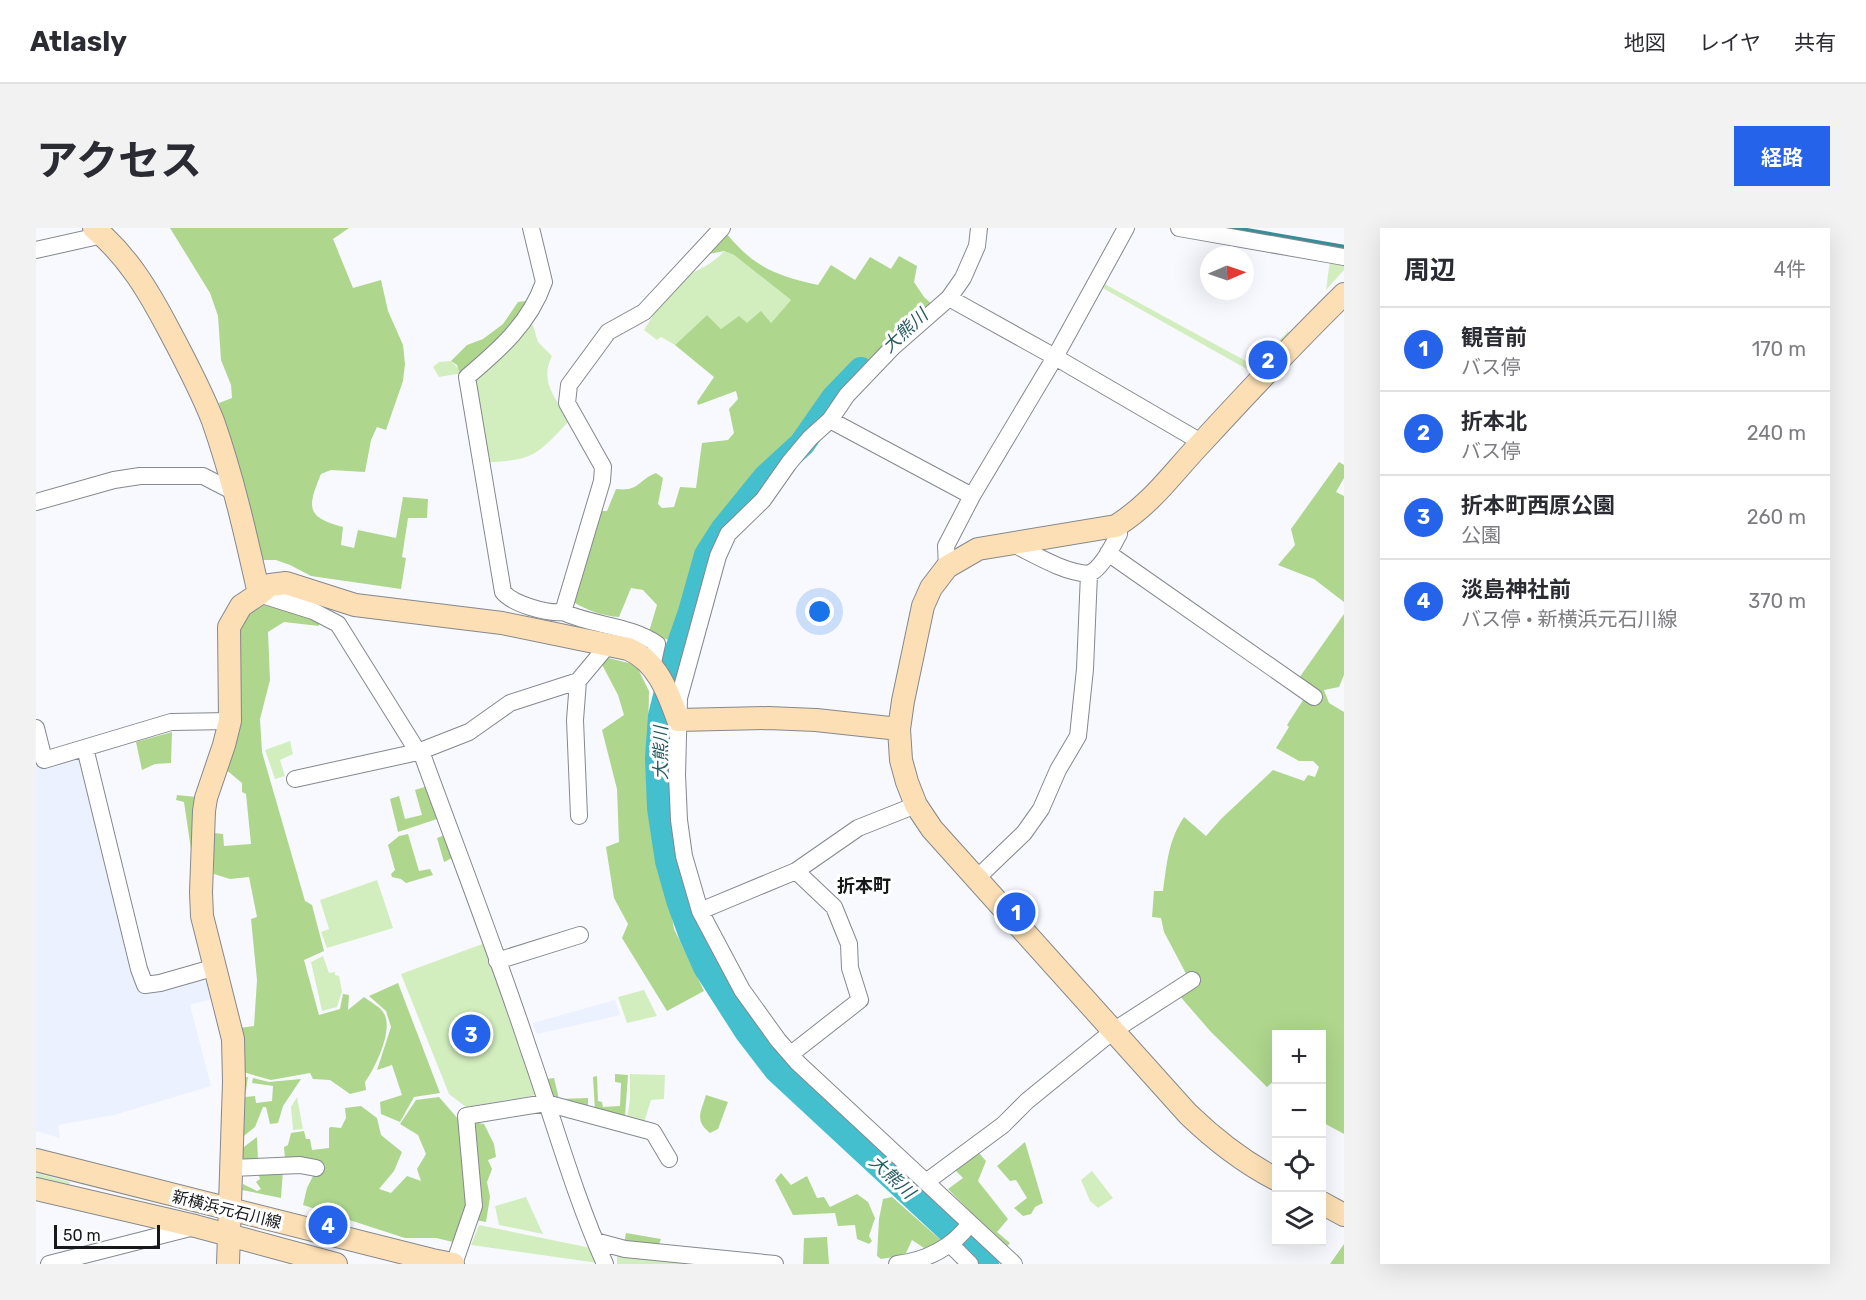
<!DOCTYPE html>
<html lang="ja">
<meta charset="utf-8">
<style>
:root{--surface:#fff;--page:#f2f2f3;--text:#2b2b33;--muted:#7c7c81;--line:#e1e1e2;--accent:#2563eb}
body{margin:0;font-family:Rubik,"Noto Sans JP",sans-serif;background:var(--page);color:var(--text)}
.controls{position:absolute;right:18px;bottom:18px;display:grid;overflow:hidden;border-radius:0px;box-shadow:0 6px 24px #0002}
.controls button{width:54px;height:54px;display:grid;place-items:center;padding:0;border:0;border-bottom:2px solid var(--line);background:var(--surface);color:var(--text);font:30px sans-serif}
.compass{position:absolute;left:1164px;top:18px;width:54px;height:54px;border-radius:50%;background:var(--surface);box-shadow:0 6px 24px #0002;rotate:88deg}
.scale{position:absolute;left:18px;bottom:15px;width:106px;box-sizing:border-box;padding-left:6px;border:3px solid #17181a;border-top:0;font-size:16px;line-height:21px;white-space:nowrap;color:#17181a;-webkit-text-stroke:4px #fff;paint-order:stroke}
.you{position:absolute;left:784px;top:384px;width:21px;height:21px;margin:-15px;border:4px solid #fff;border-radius:50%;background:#1a73e8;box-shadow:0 0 0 9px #1a73e833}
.badge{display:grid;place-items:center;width:39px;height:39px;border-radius:50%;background:var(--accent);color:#fff;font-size:20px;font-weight:700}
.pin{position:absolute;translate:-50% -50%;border:3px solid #fff;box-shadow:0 2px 6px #0006}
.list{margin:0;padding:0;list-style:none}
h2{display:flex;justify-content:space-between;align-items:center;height:78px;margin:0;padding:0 24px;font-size:26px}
h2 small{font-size:20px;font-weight:400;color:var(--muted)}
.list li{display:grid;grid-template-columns:39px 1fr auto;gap:18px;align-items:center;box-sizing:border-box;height:84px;padding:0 24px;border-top:2px solid var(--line)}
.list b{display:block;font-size:22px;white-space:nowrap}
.list p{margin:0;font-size:20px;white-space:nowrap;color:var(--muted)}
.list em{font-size:20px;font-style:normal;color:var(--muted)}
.icon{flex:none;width:33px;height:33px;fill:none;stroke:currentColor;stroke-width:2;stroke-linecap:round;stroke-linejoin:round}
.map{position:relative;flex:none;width:1308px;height:1036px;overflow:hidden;border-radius:0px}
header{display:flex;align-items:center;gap:36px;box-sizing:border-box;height:84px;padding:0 30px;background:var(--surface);border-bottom:2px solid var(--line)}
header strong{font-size:28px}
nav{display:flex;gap:33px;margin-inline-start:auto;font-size:21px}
.intro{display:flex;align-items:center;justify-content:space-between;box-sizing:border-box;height:144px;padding:0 36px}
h1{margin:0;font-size:42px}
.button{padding:15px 27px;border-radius:0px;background:var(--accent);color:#fff;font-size:21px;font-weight:700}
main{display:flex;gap:36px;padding:0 36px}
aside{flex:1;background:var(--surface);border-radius:0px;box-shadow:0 6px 24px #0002}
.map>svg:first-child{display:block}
</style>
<header>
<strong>Atlasly</strong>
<nav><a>地図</a><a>レイヤ</a><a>共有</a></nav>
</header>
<div class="intro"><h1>アクセス</h1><a class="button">経路</a></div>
<main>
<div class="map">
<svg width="1308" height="1036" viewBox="0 0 1308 1036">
<rect width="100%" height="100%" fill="#f7f9ff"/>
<path fill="#ebf1ff" d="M0,515L5,535L39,526L46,530L104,764L171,749L183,769L154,777L175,858L78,887L22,897L24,910L0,903Z
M579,772L584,787L501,806L497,795Z"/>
<path fill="#d3eebe" d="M688,23L698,27L755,72L735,95L710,96L685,101L671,87L639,117L625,109L621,112L608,102C619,86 628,64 645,52C659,42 677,37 688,23Z
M1294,32L1308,37V42L1290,62Z
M1065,54L1219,138L1252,103L1253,105L1216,144L1063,58Z
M492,95L497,97L502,114L516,128C503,154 520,170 533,193C498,230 499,231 448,235L436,154Z
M415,133L427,145L403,149L397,139L403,134Z
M254,513L257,526L244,532L249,548L239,551L229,522Z
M341,652L357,700L291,720L285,704L293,701L284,672Z
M449,715L501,867L430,879L413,866L365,746Z
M287,728L293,745L299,744V747L303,748L306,763L301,779L286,783L275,734Z
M608,762L621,788L591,795L582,769Z
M594,846L629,847L628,871L615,872L608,895L591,891L594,871Z
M261,869L267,901L257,902L255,879Z
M1056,943L1077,970L1062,980L1054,973L1045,952Z
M0,945L34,954L32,959L0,951Z
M490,969L507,1006L463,997L459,978Z
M443,997L555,1020L562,1035L435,1017Z
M581,1025L705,1036H581Z"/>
<path fill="#aed68c" d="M134,0H313L297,11L317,60L345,52L352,83L367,117L369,136L367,153L350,202L341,199L335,212L329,244L295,242L285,246C271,280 270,289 307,299L305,317L318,320L322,302L360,310L367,269L392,271L391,290H372L366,329L370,330L365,361L275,348L254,337L240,332H227L183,175L196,170L195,157L185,132L182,88L174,65Z
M690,5C719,40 739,47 782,57L795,37L819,52L834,29L855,41L863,28L881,38L878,54L888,69L899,79L731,253L690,304L665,361L652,384L642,414L612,407L621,377L607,362L595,360L583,389C566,388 551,382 537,374L565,283H571L580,261C603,264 602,252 620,245L627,250L622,276L626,280L638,279L644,259L660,260L666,215L692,212L698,205L693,181L702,171L700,163L662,177L661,174L678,149L639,117L671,87L685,101L703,88L711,95L725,83L735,95L755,72L698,27L688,23L668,27Z
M496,72L486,91L427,145L423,143L421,137L415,133L431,117L447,111L467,96L482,74Z
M1303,234L1308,237V250L1300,264L1308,268V374L1278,351L1242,337L1259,317L1255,301Z
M230,376L283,393V398L248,394L232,404L234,452L224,491L226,524L269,673L276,677L288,723L268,732L283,787L304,781L307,766L313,767L312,782L328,769C334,774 343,778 347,784C359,800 339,840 329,854L330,862L314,866L294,852L277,851L274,845L235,852L207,844L204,800L218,798L221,752L215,691L221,689L213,649L194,651L178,646V605L187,606L188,618L215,616L210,566L206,564V555L188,540L201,407L210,388Z
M1308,386V447L1303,459L1288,462L1293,475L1308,484V906L1286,894V806H1240V851L1231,859L1175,804L1142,766L1156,757L1128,704L1125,690L1116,689L1118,663H1127C1131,635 1132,613 1148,589L1170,608L1185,591L1237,542L1268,553L1272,547L1279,549L1283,539L1277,533H1263L1240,520L1253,499L1251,497L1269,469L1256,460Z
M561,427L600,437L613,463L611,547L638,701L668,763L631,783L586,710L592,696L578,670L570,619L583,614L581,561L566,502L588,487L582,467Z
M136,504L135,535L119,536L106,542L100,514Z
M392,558L404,590L362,604L354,571L363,568L369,591L386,587L379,562Z
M141,567L161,569L157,635L148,574L140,572Z
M372,606L383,643L394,641L397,647L370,655L365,651L356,649L355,646L359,642L352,617L363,608Z
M409,607L418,629L408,634L401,610Z
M362,755L404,865L378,869L364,894L345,886L344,874L366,867L356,837L341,842L355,799L350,783L333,768Z
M579,846L592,847L589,888L559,883L557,849L561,848L562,873L566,874L567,879L584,878L585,855L579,854Z
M212,849L209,869L219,868L220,875L236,873L237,858L216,855L217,850L233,854L265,851L247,878L242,895L234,896L230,879H227L219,899L204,911L205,850Z
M518,850L523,871L552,870V881L516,873L510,851Z
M670,867L692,874L682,901L674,905C658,892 665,884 670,867Z
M403,869L423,892L448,896L458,916L460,929L452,932L456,941L451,954L454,969L450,994L429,990L417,1014L400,1010H369L267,977L271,960L283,936L249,931L248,919L252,917L255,905L268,903L270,911H274L276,922L293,920V900L295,899L305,900L310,890L309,880L325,878L341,890L345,907L366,924L358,943L343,961L355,965L371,948L385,953L381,941L390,926L382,907L364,896L380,872Z
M221,909L222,933L205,935L204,922Z
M989,914L1007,975L999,979L995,986L987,988L978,980L991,970L980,952L974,953L961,938Z
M942,924L950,933L942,953L972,991L961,1004L974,1015L970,1020L912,961L927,950L919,942Z
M221,942H247L245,970L206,962L207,956L221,963L225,961L220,954L224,951Z
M745,945L755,957L771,948L781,970L788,969L794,979L821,966L832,974L839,990L833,1008L836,1013L833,1016L821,1011L819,997L802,998L799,985L757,987L739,952Z
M856,969L907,1014L902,1018L888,1020L876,1012L869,1027L845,1031L841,1028L843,991L847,971Z
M590,1005L625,1011L622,1019L588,1015Z
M791,1009L793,1036H767L768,1010Z
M1308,1016V1036H1294Z"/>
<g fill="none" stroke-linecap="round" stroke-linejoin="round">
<path stroke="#368d97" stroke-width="4.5" d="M1198,0L1308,19"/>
<path stroke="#44bfcd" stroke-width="26" d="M825,142L798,170L766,216L730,249L687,302L671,327L655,384L640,427L625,488L622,530L624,580L632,633L643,672L656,708L670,739L711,803L741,842L950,1036"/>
<g stroke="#85888e" stroke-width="18">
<path id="street" d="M495,0L508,54C494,95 463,122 431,149L467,364C477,376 511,386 527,384
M943,0L941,18L927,50L913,70L857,119L811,167L794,192L774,210L753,235L727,272L692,306L682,328L643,470L641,547L643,592L648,628L664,683L706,762L742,812L762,835L978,1036
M1143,0L1308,29
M0,22L67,7
M913,70L1019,129L1165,214
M794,192L936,268
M0,274L78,252L104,248H167L200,265
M975,315C1000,327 1026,344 1053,346
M1072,325L1278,469
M911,339L910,318L936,268L1019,129L1090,0
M223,366L277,383L302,396L382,524L386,526C422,625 460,722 493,822C518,893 538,967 569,1036
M616,439L621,416C594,397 557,398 527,384L566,253L567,239L531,175L533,157L572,104L608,84L686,0
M542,453L539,492L543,588
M0,500L8,532L135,494L194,493
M49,520L103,741L109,757L124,755L180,739
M259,551L382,524L433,504L474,475L542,453L572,417
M940,651L988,605L1005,581L1022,542L1042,508L1049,441L1053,346C1067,339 1076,318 1083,306L1080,298
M664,683L760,643L822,600L880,577
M461,733L544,707
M755,826L824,772L814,740L813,716L798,679L760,643
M195,940L264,937L280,940
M890,954L967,897L991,873L1077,803L1156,752
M559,1013L589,1021L739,1036
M914,1016L934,1036
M13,1036L158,999
M418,1036L438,978L430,888L510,875L617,904L633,931
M861,1036C889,1033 918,1019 934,995"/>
</g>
<g stroke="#85888e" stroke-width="24">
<path id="secondary" d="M58,0C92,28 113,64 133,102C149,132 165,162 177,193C197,250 210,308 223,366L205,378L193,399L194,493L188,517L170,570L168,583L165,664L166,688L197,811L198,854L192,1036
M223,366L234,357L250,355L319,377L466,395L592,421C621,433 632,464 642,492L732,490L780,492L863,501
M0,932L396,1032L417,1036
M1240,951C1207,934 1179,912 1152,886L896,601L880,577L871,554L865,532L863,501L867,473L887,378L895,360L911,339L942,321L1080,298C1118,274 1137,244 1168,212C1214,162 1260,113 1308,66
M0,961L159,998L300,1036
M1286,975L1308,987"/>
</g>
<use href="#street" stroke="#fff" stroke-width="16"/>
<use href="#secondary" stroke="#fcdfb4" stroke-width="22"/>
</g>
<g text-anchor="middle" stroke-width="6" stroke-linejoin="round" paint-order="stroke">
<g font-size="16" fill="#17181a" stroke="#fff">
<text transform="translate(191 981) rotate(14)" y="6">新横浜元石川線</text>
</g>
<g font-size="18" font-style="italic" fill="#275b61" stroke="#fff">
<text transform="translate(869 103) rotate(-43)" y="6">大熊川</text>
<text transform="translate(625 525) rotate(-90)" y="6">大熊川</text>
<text transform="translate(856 949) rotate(43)" y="6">大熊川</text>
</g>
<g font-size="18" font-weight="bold" fill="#17181a" stroke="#fff">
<text x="828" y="664">折本町</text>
</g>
</g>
</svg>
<div class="controls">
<button>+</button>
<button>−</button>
<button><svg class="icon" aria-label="locate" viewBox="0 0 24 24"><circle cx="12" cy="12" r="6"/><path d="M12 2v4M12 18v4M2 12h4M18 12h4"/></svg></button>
<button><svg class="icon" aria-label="layers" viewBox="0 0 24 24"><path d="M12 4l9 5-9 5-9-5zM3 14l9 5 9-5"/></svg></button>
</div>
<svg class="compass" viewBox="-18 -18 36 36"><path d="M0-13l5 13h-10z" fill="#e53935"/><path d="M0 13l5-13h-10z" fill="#7c7c81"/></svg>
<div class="scale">50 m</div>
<div class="you"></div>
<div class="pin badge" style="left:980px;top:684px">1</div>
<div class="pin badge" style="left:1232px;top:132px">2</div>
<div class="pin badge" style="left:435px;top:806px">3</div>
<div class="pin badge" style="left:292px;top:997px">4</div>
</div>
<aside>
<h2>周辺<small>4件</small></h2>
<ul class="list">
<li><span class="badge">1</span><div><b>観音前</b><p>バス停</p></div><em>170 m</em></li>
<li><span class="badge">2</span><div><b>折本北</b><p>バス停</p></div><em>240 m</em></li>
<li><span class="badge">3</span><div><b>折本町西原公園</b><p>公園</p></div><em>260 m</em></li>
<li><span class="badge">4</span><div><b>淡島神社前</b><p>バス停 · 新横浜元石川線</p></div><em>370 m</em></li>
</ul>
</aside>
</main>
